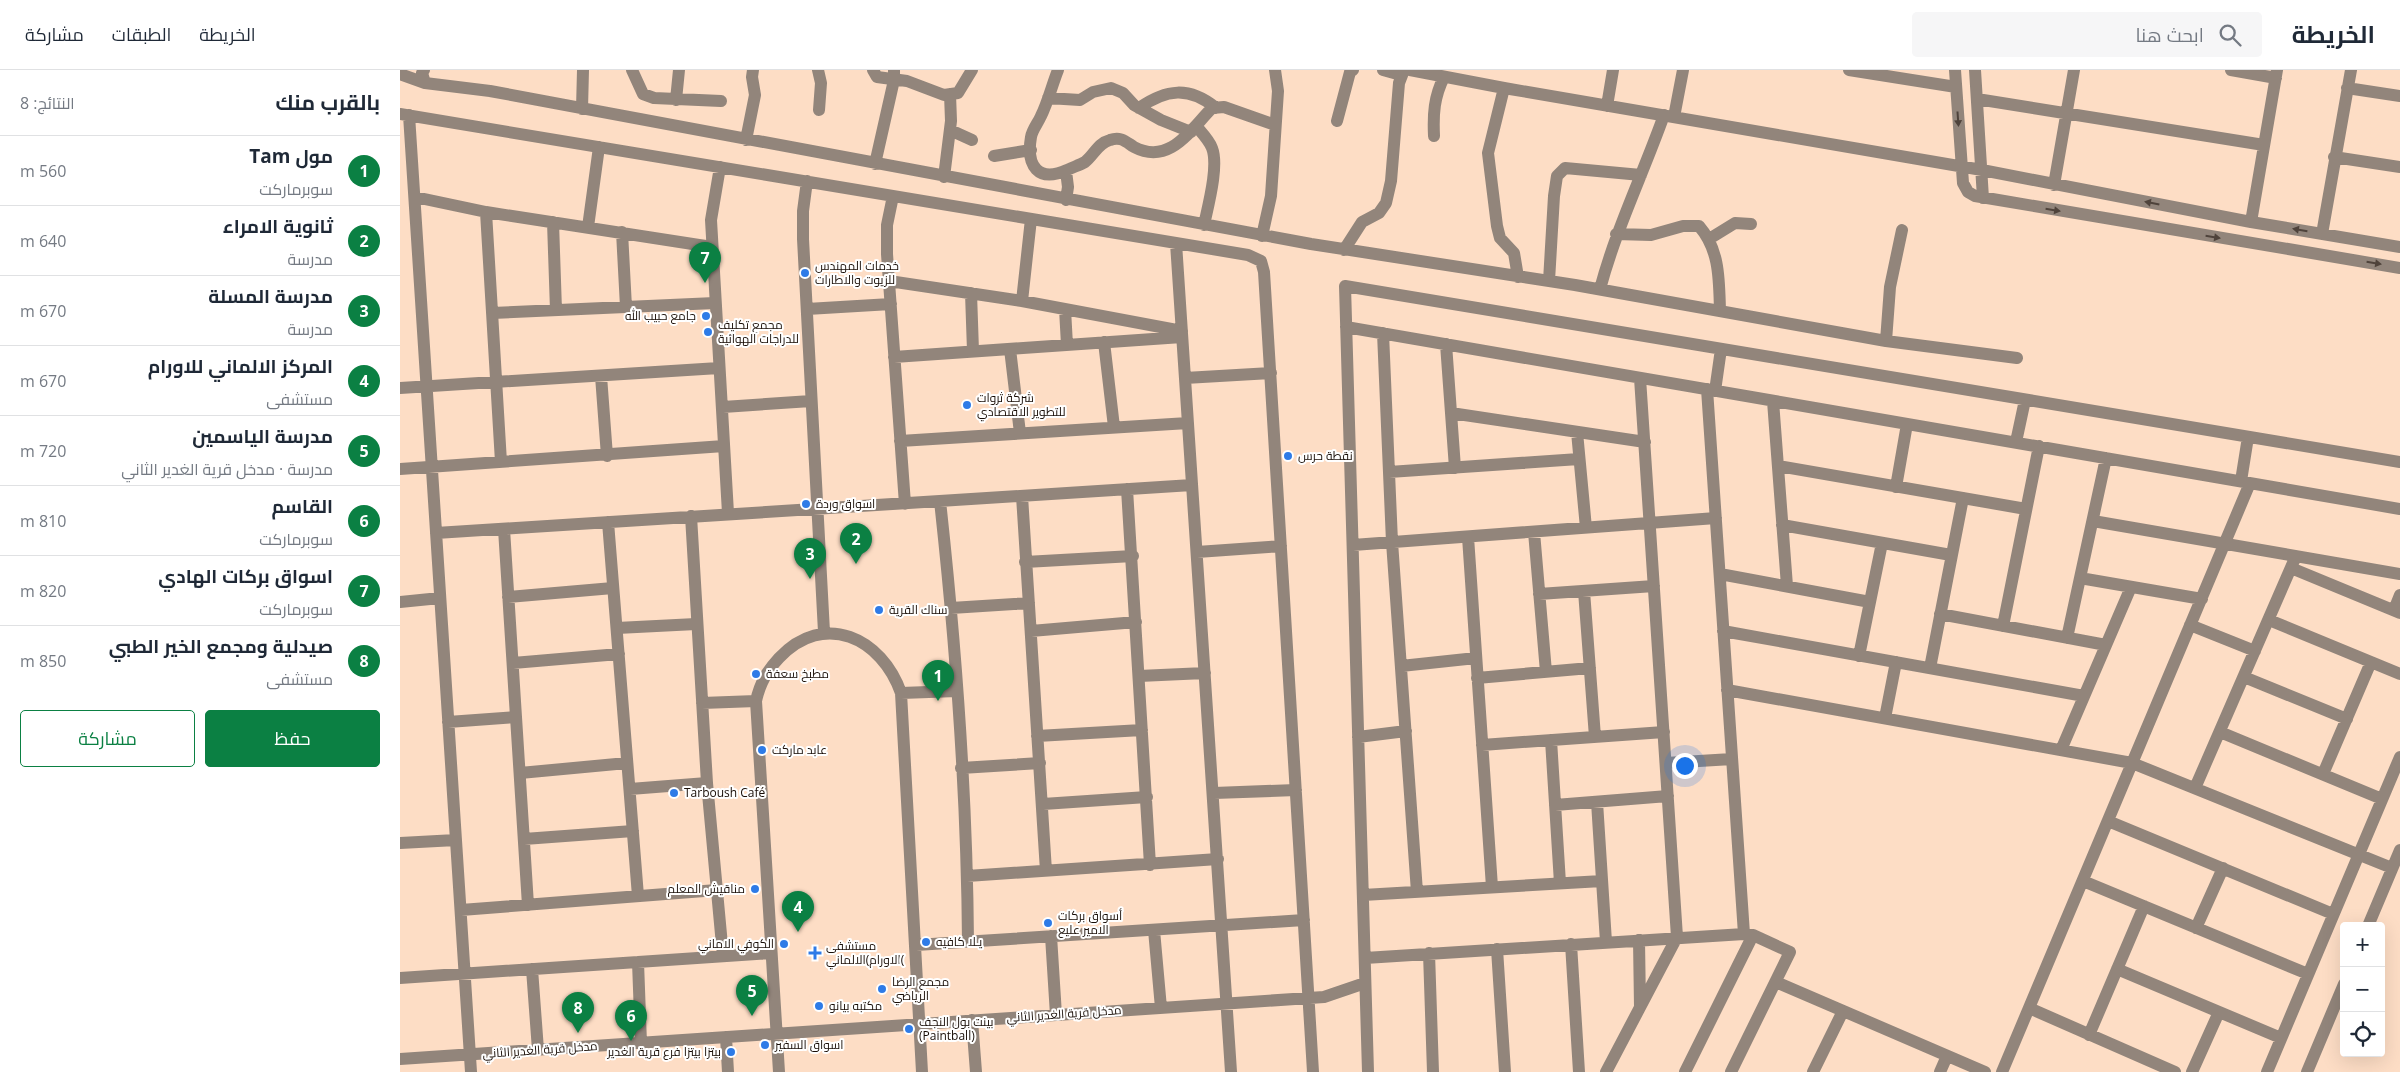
<!DOCTYPE html>
<html lang="ar">
<meta charset="utf-8">
<style>
:root{--surface:#fff;--page:#f6f6f7;--text:#1f2937;--muted:#747a83;--line:#e0e1e3;--accent:#0b8043}
body{margin:0;font-family:"Open Sans",Cairo,sans-serif;background:var(--page);color:var(--text);direction:rtl}
.controls{position:absolute;right:15px;bottom:15px;display:grid;overflow:hidden;border-radius:5px;box-shadow:0 5px 20px #0002}
.controls button{width:45px;height:45px;display:grid;place-items:center;padding:0;border:0;border-bottom:1px solid var(--line);background:var(--surface);color:var(--text);font:25px sans-serif}
.you{position:absolute;left:1284px;top:695px;width:18px;height:18px;margin:-12px;border:4px solid #fff;border-radius:50%;background:#1a73e8;box-shadow:0 0 0 8px #1a73e833}
.badge{display:grid;place-items:center;width:32px;height:32px;border-radius:50%;background:var(--accent);color:#fff;font-size:16px;font-weight:700}
.pin{position:absolute;translate:-50% -41px;filter:drop-shadow(0 1px 2px #0008)}
.pin::after{content:'';position:absolute;top:26px;width:18px;height:15px;background:inherit;clip-path:polygon(0 0,100% 0,50% 100%)}
.list{margin:0;padding:0;list-style:none}
h2{display:flex;justify-content:space-between;align-items:center;height:65px;margin:0;padding:0 20px;font-size:21px}
h2 small{font-size:16px;font-weight:400;color:var(--muted)}
.list li{display:grid;grid-template-columns:32px 1fr auto;gap:15px;align-items:center;box-sizing:border-box;height:70px;padding:0 20px;border-top:1px solid var(--line)}
.list b{display:block;font-size:19px;white-space:nowrap}
.list p{margin:0;font-size:16px;white-space:nowrap;color:var(--muted)}
.list em{font-size:16px;font-style:normal;color:var(--muted)}
.actions{display:flex;gap:10px;padding:15px 20px}
.actions a{flex:1;padding:11px 0;border:1px solid var(--accent);border-radius:5px;text-align:center;font-size:18px;color:var(--accent)}
.actions .main{background:var(--accent);color:#fff}
.icon{flex:none;width:28px;height:28px;fill:none;stroke:currentColor;stroke-width:2;stroke-linecap:round;stroke-linejoin:round}
.map{position:relative;flex:none;width:2000px;height:1002px;overflow:hidden;direction:ltr}
header{display:flex;align-items:center;gap:30px;box-sizing:border-box;height:70px;padding:0 25px;background:var(--surface);border-bottom:1px solid var(--line)}
header strong{font-size:24px}
nav{display:flex;gap:28px;margin-inline-start:auto;font-size:18px}
.search{width:350px;height:45px;background:var(--page);display:flex;align-items:center;gap:12px;box-sizing:border-box;padding:0 18px;border-radius:5px;color:var(--muted);font-size:19px}
main{display:flex}
aside{flex:1;background:var(--surface)}
.map>svg:first-child{display:block}
</style>
<header>
<strong>الخريطة</strong>
<div class="search"><svg class="icon" aria-label="search" viewBox="0 0 24 24"><circle cx="10" cy="10" r="6"/><path d="M15 15l6 6"/></svg>ابحث هنا</div>
<nav><a>الخريطة</a><a>الطبقات</a><a>مشاركة</a></nav>
</header>
<main>
<div class="map">
<svg width="2000" height="1002" viewBox="0 0 2000 1002">
<rect width="100%" height="100%" fill="#fdddc5"/>
<g fill="none" stroke-linecap="round" stroke-linejoin="round">
<path stroke="#92857b" stroke-width="12" d="M24,0L22,3L25,13L90,21L911,174L1175,215L1486,271L1617,288
M232,0L243,24L254,28L321,31
M418,0L421,13L419,40
M473,0L477,7L507,11L544,25L558,23L572,0
M658,0C652,15 648,32 641,46C638,53 632,60 631,67C626,96 638,113 667,100C673,97 680,95 685,92C694,85 698,73 710,70C721,66 726,72 734,77C770,96 791,59 812,38L824,37L875,55
M983,0L1001,5
M1010,0L1104,18L1582,100L1851,152L2000,177
M1449,0L1556,17
M1555,0L1563,113L1568,122L1575,126L2000,198
M1575,0L1583,128
M1831,0L1876,8
M0,4L25,13
M1104,18L1088,83L1097,156L1100,168L1114,183L1118,207
M1947,18L2000,26
M648,28L680,30L693,22L711,18L723,23L734,35L761,50L791,62
M1577,29L1864,75
M276,30L279,0
M1207,36L1213,0
M739,38C766,19 789,16 816,38
M182,39L183,0
M0,44L848,185L861,191L864,202L913,1002
M9,45L71,1002
M1274,47L1283,0
M937,51L950,2L953,0
M796,56C801,62 809,70 812,78C819,96 808,136 804,155
M550,60L572,70
M1034,66C1033,44 1034,27 1044,7
M346,70L355,25L352,7L353,0
M594,86L631,80
M1934,87L2000,97
M475,94L494,10V0
M320,97L311,150L328,443
M544,107L551,51L550,24
M407,111L403,141V169L424,562
M1654,115L1674,0
M493,126L487,155V184L505,434
M15,127L86,142L312,177
M666,130L668,117L666,101
M86,142L101,392
M153,152L156,240
M1851,152L1877,0
M188,157L199,77
M222,162L226,237
M1216,164L1251,165L1283,156H1299C1320,180 1319,210 1320,241
M1922,164L1951,0
M862,166L871,126L878,21L875,0
M1309,169L1335,153L1351,154
M776,173L831,1002
M944,180L962,152L979,143L986,133L991,111L999,13L1004,0
M489,211L622,231L782,261
M1149,211L1154,126L1157,106L1165,98L1241,105
M1200,219C1216,159 1243,104 1264,45
M571,223L573,281
M622,231L631,149
M407,239L491,234
M665,239L667,275
M92,243L315,233
M946,257L2000,439
M983,263L992,472L1017,822
M1486,271L1490,217L1502,160
M704,272L714,357
M1046,274L1055,398
M610,279L620,363
M494,287L782,267
M201,306L207,386
M785,308L871,303
M0,318L319,298
M1307,319L1344,864
M1315,321L1321,279
M1373,331L1387,516
M323,337L411,331
M1051,343L1245,372
M1177,362L1186,458
M500,371L788,353
M1616,372L1625,330
M1378,396L1626,439
M0,399L324,376
M989,402L1179,389
M1841,411L1848,367
M1496,417L1507,354
M727,419L750,795
M622,426L646,801
M540,431C556,577 567,725 568,872
M291,446L307,713L323,886
M1693,451L2000,504
M208,452L238,826
M1382,455L1551,485
M104,459L128,835
M1134,462L1146,602
M36,463L792,415
M1068,467L1092,817
M953,475L1316,448
M797,482L881,476
M625,492L733,486
M1891,498L2000,543
M1320,504L1470,532
M1680,508L1802,529
M1184,521L1195,667
M1139,524L1254,516
M108,527L213,518
M0,532L40,528
M551,538L629,533
M1994,540L2000,525
M1540,544L1706,575
M1869,550L2000,604
M1790,555L1855,581
M1603,556L1639,376
M217,558L296,554
M631,561L736,552
M1323,561L1684,626
M1667,568L1706,388
M1459,586L1482,473
M113,593L219,584
M1001,596L1076,588
M1530,598L1563,428
M739,606L805,603
M1844,607L1947,649
M1077,608L1190,598
M1327,620L1732,693L1992,798
M501,623L557,621
M302,633L356,631
M1485,648L1496,592
M48,652L116,647
M1820,662L1982,729
M637,666L742,660
M958,667L1006,661
M1151,670L1160,813
M1082,675L1264,662
M1661,680L1731,517
M1266,693L1332,689
M561,698L640,693
M120,703L227,693
M1923,704L1971,592
M1795,718L1896,486
M230,719L307,713
M814,723L896,720
M1197,732L1206,872
M643,734L747,727
M1155,735L1268,726
M1708,751L1933,844
M124,769L233,761
M0,773L56,770
M567,806L818,789
M1683,811L1908,904
M963,825L1202,811
M61,840L317,820
M1968,856L2000,780
M1796,858L1823,798
M754,860L761,938
M651,866L656,945
M1239,870L1240,937
M1171,874L1179,1002
M516,875L904,850
M1097,879L1105,1002
M1029,883L1033,1002
M965,888L1344,864L1353,865L1390,882L1331,1002
M238,892L241,973
M132,899L138,980
M1717,899L1881,968
M0,908L371,883
M1376,912L1585,1002
M1629,938L1775,1002
M572,950L576,1002
M1689,965L1744,836
M326,967L328,1002
M0,989L924,927L965,913
M379,1002L356,631C360,613 367,601 379,588C424,540 482,568 501,623L522,1002
M968,1002L945,216L2000,392
M1206,1002L1277,867L1240,308
M1285,1002L1353,865
M1413,1002L1443,941
M1540,1002L1547,986
M1602,1002L1850,413
M1792,1002L1819,942
M1867,1002L2000,687
M1907,1002L1944,914"/>
</g>
<defs><path id="oneway-solid" d="M-6-.8H1V-3.2L6.5 0L1 3.2V.8H-6Z" transform="scale(1.25)"/></defs>
<g fill="#4f433b">
<use href="#oneway-solid" transform="translate(1558 49) rotate(86)"/>
<use href="#oneway-solid" transform="translate(1752 133) rotate(-169)"/>
<use href="#oneway-solid" transform="translate(1653 140) rotate(9)"/>
<use href="#oneway-solid" transform="translate(1900 160) rotate(-170)"/>
<use href="#oneway-solid" transform="translate(1813 167) rotate(9)"/>
<use href="#oneway-solid" transform="translate(1974 193) rotate(9)"/>
</g>
<g fill="#2e7be7" stroke="#fff" stroke-width="2">
<circle cx="405" cy="203" r="5"/>
<circle cx="306" cy="246" r="5"/>
<circle cx="308" cy="262" r="5"/>
<circle cx="567" cy="335" r="5"/>
<circle cx="888" cy="386" r="5"/>
<circle cx="406" cy="434" r="5"/>
<circle cx="479" cy="540" r="5"/>
<circle cx="356" cy="604" r="5"/>
<circle cx="362" cy="680" r="5"/>
<circle cx="274" cy="723" r="5"/>
<circle cx="355" cy="819" r="5"/>
<circle cx="648" cy="853" r="5"/>
<circle cx="526" cy="872" r="5"/>
<circle cx="384" cy="874" r="5"/>
<path d="M412.5 875.5h5v5h5v5h-5v5h-5v-5h-5v-5h5z"/>
<circle cx="482" cy="919" r="5"/>
<circle cx="419" cy="936" r="5"/>
<circle cx="509" cy="959" r="5"/>
<circle cx="365" cy="975" r="5"/>
<circle cx="331" cy="982" r="5"/>
</g>
<g text-anchor="middle" stroke-width="4" stroke-linejoin="round" paint-order="stroke">
<g font-size="12" fill="#180d06" stroke="#fff" text-anchor="start">
<text x="415" y="200">خدمات المهندس<tspan x="415" dy="14">للزيوت والاطارات</tspan></text>
<text x="296" y="250" text-anchor="end">جامع حبيب الله</text>
<text x="318" y="259">مجمع تكليف<tspan x="318" dy="14">للدراجات الهوائية</tspan></text>
<text x="577" y="332">شركة ثروات<tspan x="577" dy="14">للتطوير الاقتصادي</tspan></text>
<text x="898" y="390">نقطة حرس</text>
<text x="416" y="438">اسواق وردة</text>
<text x="489" y="544">سناك القرية</text>
<text x="366" y="608">مطبخ سعفة</text>
<text x="372" y="684">عابد ماركت</text>
<text x="284" y="727">Tarboush Café</text>
<text x="345" y="823" text-anchor="end">مناقيش المعلم</text>
<text x="658" y="850">أسواق بركات<tspan x="658" dy="14">الامير عليع</tspan></text>
<text x="536" y="876">يـلا كافيه</text>
<text x="374" y="878" text-anchor="end">الكوفي الاماني</text>
<text x="426" y="880">مستشفى<tspan x="426" dy="14">الاورام)الالماني(</tspan></text>
<text x="492" y="916">مجمع الرضا<tspan x="492" dy="14">الرياضي</tspan></text>
<text x="429" y="940">مكتبه بيانو</text>
<text x="519" y="956">بينت بول النجف<tspan x="519" dy="14">(Paintball)</tspan></text>
<text x="375" y="979">اسواق السفير</text>
<text x="321" y="986" text-anchor="end">بيتزا بيتزا فرع قرية الغدير</text>
</g>
<g font-size="12" fill="#180d06" stroke="#fff">
<text transform="translate(664 944) rotate(-4)" y="4">مدخل قرية الغدير الثاني</text>
<text transform="translate(140 980) rotate(-4)" y="4">مدخل قرية الغدير الثاني</text>
</g>
</g>
</svg>
<div class="controls">
<button>+</button>
<button>−</button>
<button><svg class="icon" aria-label="locate" viewBox="0 0 24 24"><circle cx="12" cy="12" r="6"/><path d="M12 2v4M12 18v4M2 12h4M18 12h4"/></svg></button>
</div>
<div class="you"></div>
<div class="pin badge" style="left:538px;top:631px">1</div>
<div class="pin badge" style="left:456px;top:494px">2</div>
<div class="pin badge" style="left:410px;top:509px">3</div>
<div class="pin badge" style="left:398px;top:862px">4</div>
<div class="pin badge" style="left:352px;top:946px">5</div>
<div class="pin badge" style="left:231px;top:971px">6</div>
<div class="pin badge" style="left:305px;top:213px">7</div>
<div class="pin badge" style="left:178px;top:963px">8</div>
</div>
<aside>
<h2>بالقرب منك<small>النتائج: 8</small></h2>
<ul class="list">
<li><span class="badge">1</span><div><b>مول Tam</b><p>سوبرماركت</p></div><em>560 m</em></li>
<li><span class="badge">2</span><div><b>ثانوية الامراء</b><p>مدرسة</p></div><em>640 m</em></li>
<li><span class="badge">3</span><div><b>مدرسة المسلة</b><p>مدرسة</p></div><em>670 m</em></li>
<li><span class="badge">4</span><div><b>المركز الالماني للاورام</b><p>مستشفى</p></div><em>670 m</em></li>
<li><span class="badge">5</span><div><b>مدرسة الياسمين</b><p>مدرسة · مدخل قرية الغدير الثاني</p></div><em>720 m</em></li>
<li><span class="badge">6</span><div><b>القاسم</b><p>سوبرماركت</p></div><em>810 m</em></li>
<li><span class="badge">7</span><div><b>اسواق بركات الهادي</b><p>سوبرماركت</p></div><em>820 m</em></li>
<li><span class="badge">8</span><div><b>صيدلية ومجمع الخير الطبي</b><p>مستشفى</p></div><em>850 m</em></li>
</ul>
<div class="actions"><a class="main">حفظ</a><a>مشاركة</a></div>
</aside>
</main>
